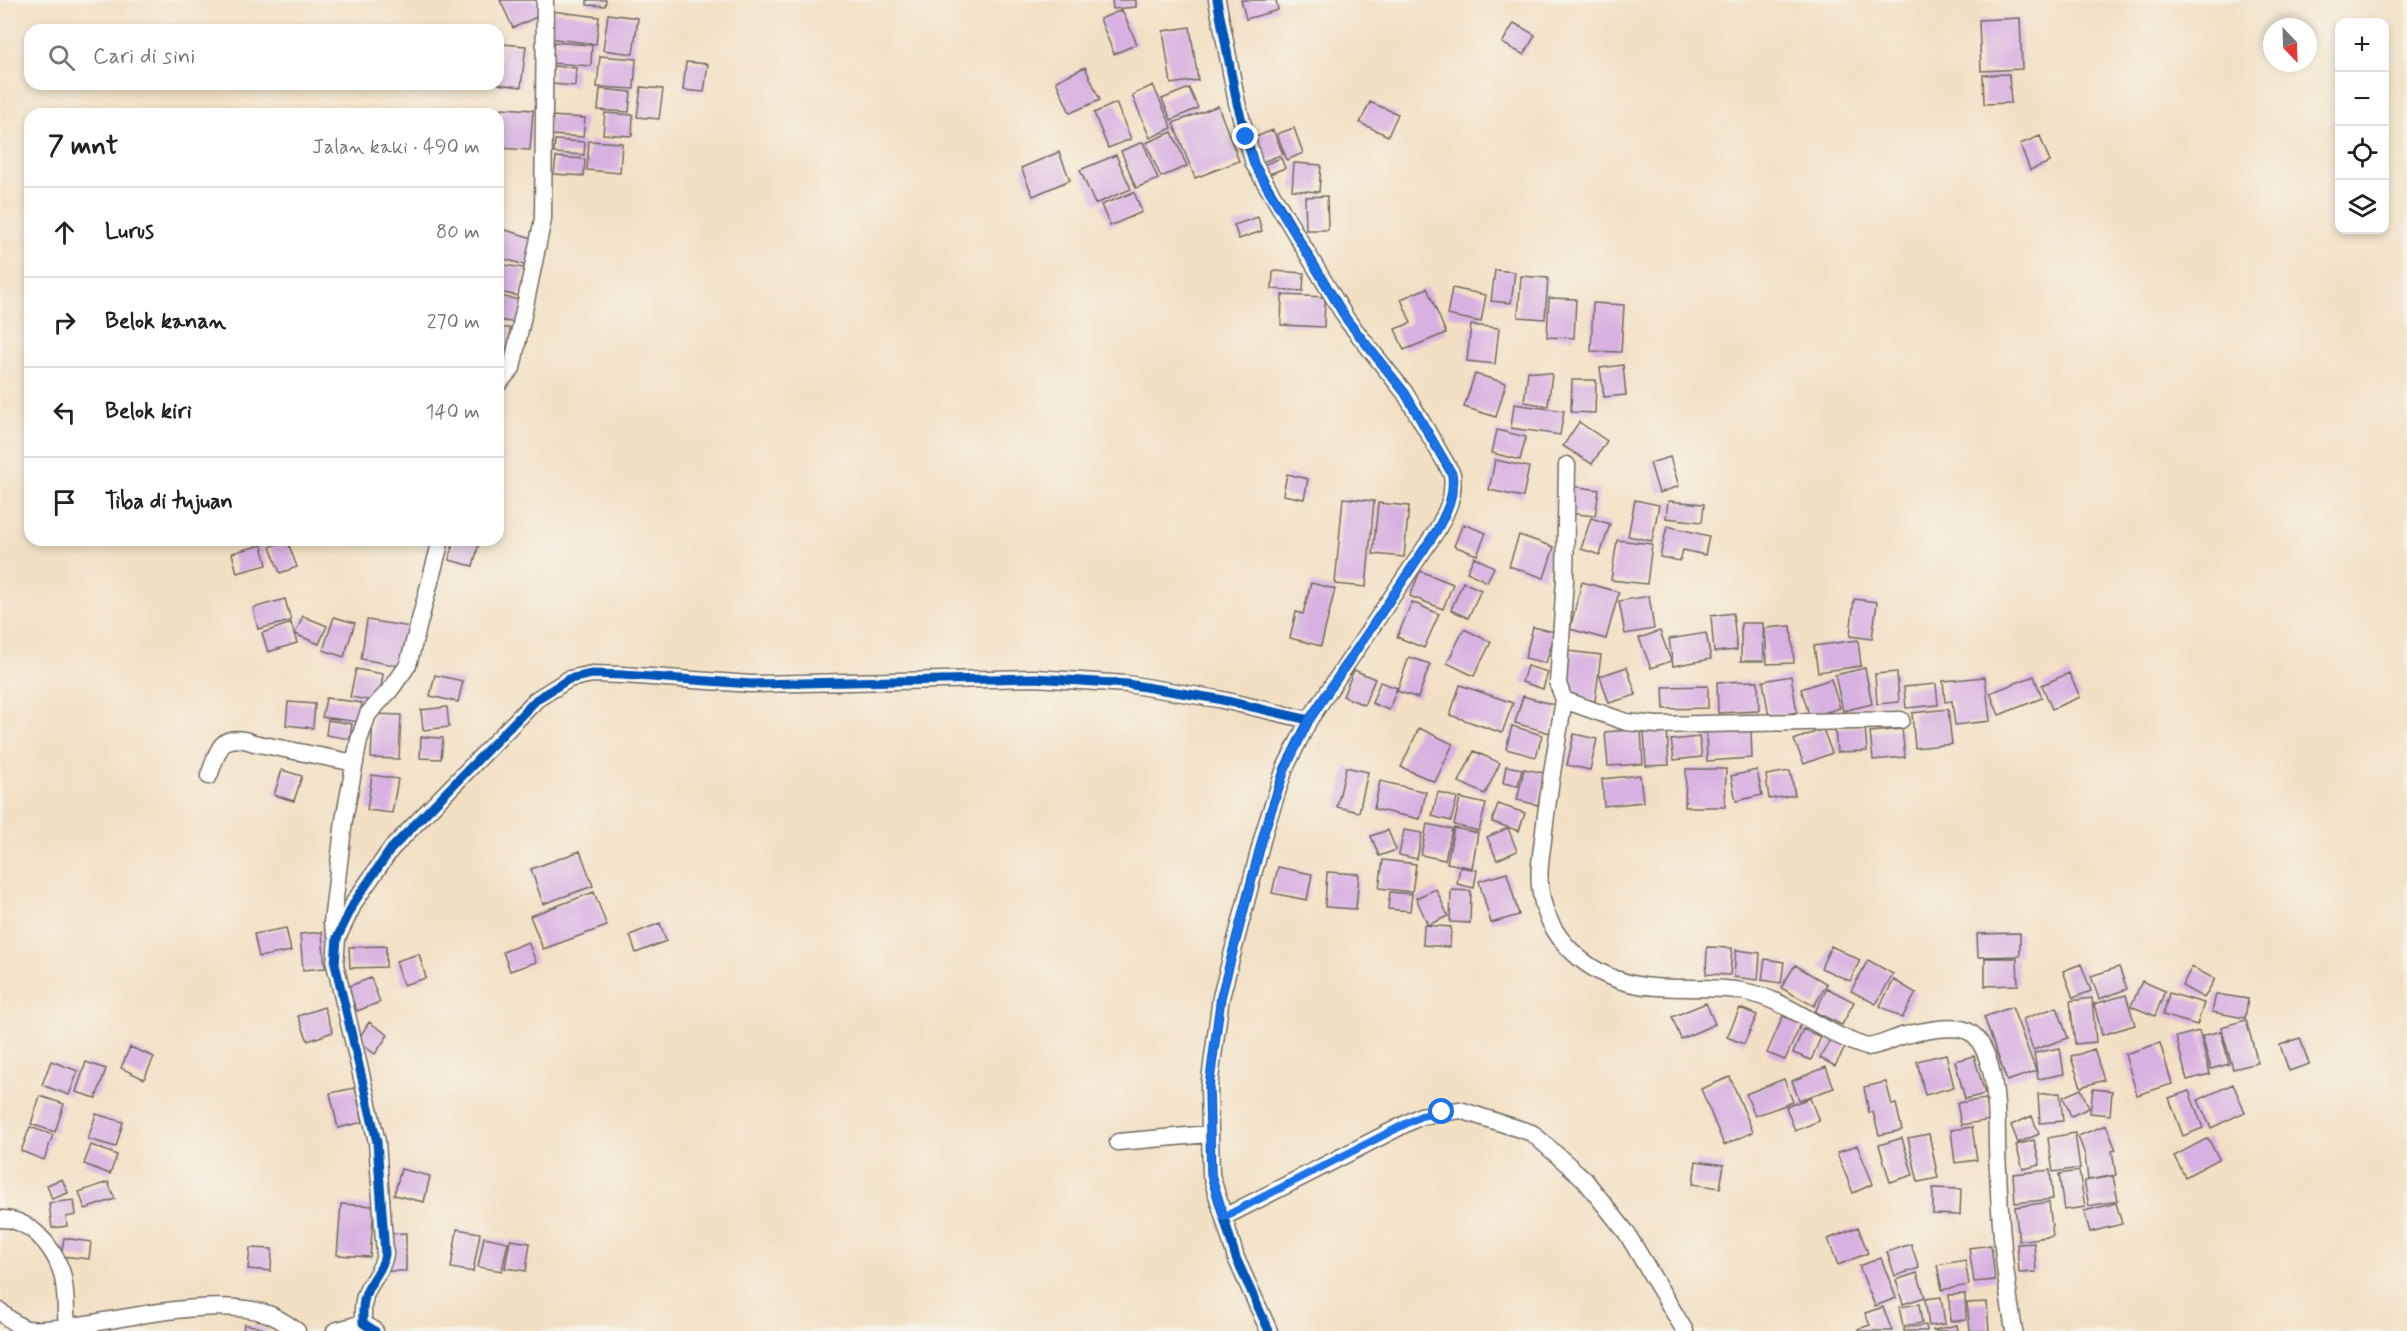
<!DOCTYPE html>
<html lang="id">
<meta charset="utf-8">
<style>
:root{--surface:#fff;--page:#f6f6f6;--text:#222;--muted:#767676;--line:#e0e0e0}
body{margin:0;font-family:Mynerve,sans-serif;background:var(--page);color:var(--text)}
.controls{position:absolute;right:18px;top:18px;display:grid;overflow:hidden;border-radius:12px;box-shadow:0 3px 9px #0003}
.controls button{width:54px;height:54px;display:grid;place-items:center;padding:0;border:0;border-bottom:2px solid var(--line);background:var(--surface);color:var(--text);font:30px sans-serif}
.compass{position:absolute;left:2263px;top:18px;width:54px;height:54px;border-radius:50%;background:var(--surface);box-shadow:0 3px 9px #0003;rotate:157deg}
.stop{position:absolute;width:18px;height:18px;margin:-14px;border:4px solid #1a73e8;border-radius:50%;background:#fff}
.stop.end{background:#1a73e8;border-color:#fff;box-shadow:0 2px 6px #0008}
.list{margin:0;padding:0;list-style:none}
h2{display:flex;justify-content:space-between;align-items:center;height:78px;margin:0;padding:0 24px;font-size:26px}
h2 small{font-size:20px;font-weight:400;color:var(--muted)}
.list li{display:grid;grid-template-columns:39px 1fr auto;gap:18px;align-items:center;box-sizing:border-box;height:90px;padding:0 24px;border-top:2px solid var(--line)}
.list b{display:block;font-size:22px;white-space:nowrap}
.list em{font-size:20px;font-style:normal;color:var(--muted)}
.icon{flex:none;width:33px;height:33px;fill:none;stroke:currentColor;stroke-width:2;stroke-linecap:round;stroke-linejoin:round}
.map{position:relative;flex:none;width:2407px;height:1331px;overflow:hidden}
.search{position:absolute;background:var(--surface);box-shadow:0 3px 9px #0003;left:24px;top:24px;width:480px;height:66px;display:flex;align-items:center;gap:15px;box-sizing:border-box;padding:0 21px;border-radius:18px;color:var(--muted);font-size:22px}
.panel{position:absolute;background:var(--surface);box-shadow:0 3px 9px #0003;left:24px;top:108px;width:480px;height:438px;border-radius:18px}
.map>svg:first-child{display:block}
</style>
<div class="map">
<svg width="2407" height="1331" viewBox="0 0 2407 1331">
<rect width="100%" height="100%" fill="#f7f3e8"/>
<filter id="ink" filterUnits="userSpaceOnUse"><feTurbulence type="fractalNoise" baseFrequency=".0167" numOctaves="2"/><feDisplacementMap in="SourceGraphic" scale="12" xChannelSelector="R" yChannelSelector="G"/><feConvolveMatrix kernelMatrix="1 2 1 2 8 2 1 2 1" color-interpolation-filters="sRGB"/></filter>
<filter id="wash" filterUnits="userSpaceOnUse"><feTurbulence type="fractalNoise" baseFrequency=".008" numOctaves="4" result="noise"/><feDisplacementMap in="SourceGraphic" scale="24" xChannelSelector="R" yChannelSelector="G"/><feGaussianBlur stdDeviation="1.35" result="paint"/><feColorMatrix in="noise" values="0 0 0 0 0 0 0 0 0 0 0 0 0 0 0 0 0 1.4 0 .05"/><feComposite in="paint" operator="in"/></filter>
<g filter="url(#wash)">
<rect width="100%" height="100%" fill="#f2e0c4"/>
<g id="blocks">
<path fill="#d7b1e1" d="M500,0H537L543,14L513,28Z
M587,0H606L605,6L587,5Z
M1112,0H1136V7L1113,9Z
M1241,0H1276L1278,10L1246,19Z
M1122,10L1137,44L1114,54L1100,19Z
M551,11L599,17L596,44L547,38Z
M608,14L638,18L633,54L603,50Z
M2020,18L2022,69L1981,71L1979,20Z
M1514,23L1535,35L1524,55L1502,43Z
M1190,27L1198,80L1171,84L1163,31Z
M552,42L592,45L591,66L551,63Z
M502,44L526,46L521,87L498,84Z
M600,56L636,59L634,89L597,87Z
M686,62L708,64L704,92L683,90Z
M553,66L576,68L575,86L552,84Z
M1085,67L1100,100L1070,113L1056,81Z
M2009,74L2011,103L1984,104L1983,75Z
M1153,85L1172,128L1150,138L1132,95Z
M641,87L663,89L659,119L637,117Z
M1189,88L1198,108L1171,120L1162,99Z
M600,89L631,92L629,112L598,110Z
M1370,102L1398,114L1388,136L1360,123Z
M1116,103L1131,139L1108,148L1094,113Z
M1218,106L1239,161L1195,178L1173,123Z
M502,108L533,110L530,150L499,148Z
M605,113L633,115L632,136L603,134Z
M550,116L585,118L583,137L549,135Z
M1294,128L1303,153L1287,160L1277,134Z
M1273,130L1283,154L1260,163L1251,139Z
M1172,132L1187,166L1161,177L1146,143Z
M2040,136L2050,162L2030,170L2020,144Z
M555,140L585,142L584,155L554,153Z
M589,141L622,143L620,173L587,170Z
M1143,142L1158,179L1136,188L1121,151Z
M1059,152L1070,180L1033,196L1021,168Z
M1116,155L1131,189L1095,204L1080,170Z
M556,157L585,159L584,176L554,174Z
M1281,158L1285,168L1264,176L1260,166Z
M1294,163L1321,165L1319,192L1292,190Z
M1134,192L1142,212L1110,226L1101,205Z
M1327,196L1328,230H1306L1305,197Z
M1258,217L1262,231L1239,239L1234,225Z
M498,228L536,239L528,266L498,257Z
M498,264L524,268L519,296L498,292Z
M1495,270L1515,272L1511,303L1491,301Z
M1273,271L1304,273L1303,291L1272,289Z
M1521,276L1548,278L1545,319L1518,317Z
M1427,288L1446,333L1404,350L1395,329L1411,323L1401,299Z
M1452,288L1486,295L1481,322L1447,315Z
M1282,295L1325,297L1324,327L1281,325Z
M498,296L521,300L517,323L498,320Z
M1549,298L1576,299L1574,338L1547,337Z
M1593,303L1624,305L1621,352L1591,351Z
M1471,325L1499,328L1495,364L1467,361Z
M498,328H510V347H498Z
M1623,365L1626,395L1604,397L1600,368Z
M1528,371L1552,374L1548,406L1524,402Z
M1475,374L1506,383L1496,417L1464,407Z
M1572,380H1596L1595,413L1571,412Z
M1514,404L1564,411L1560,435L1511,428Z
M1579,422L1607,441L1592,464L1563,446Z
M1497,430L1526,437L1520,460L1492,453Z
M1670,457L1679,486L1659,493L1650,463Z
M1495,460L1529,467L1523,497L1489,490Z
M1287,474L1308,479L1304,499L1283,495Z
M1572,486L1599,490L1595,516L1568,513Z
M1343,498L1374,501L1366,587L1335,584Z
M1635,500L1659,505L1652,541L1628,536Z
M1668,501L1704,504L1702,522L1666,518Z
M1378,503L1409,506L1404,557L1373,554Z
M1591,518L1610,524L1600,555L1581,549Z
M1463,524L1486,533L1477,555L1454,546Z
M1667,526L1709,536L1705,555L1683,550L1680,561L1660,557Z
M1519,535L1554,547L1544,578L1509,566Z
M287,540L297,567L280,573L270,547Z
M454,540H480L473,566L449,560Z
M1617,540L1652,544L1647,584L1611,580Z
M262,545L267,565L237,573L232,553Z
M1474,557L1494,567L1487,582L1467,572Z
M1420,571L1453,584L1443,609L1410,596Z
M1463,582L1481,590L1468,618L1451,610Z
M1582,582L1619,592L1606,639L1570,629Z
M1311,583L1335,589L1321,646L1290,638L1296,612L1303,614Z
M1649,596L1654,629L1625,634L1619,601Z
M285,599L291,621L258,629L253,608Z
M1854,599L1877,602L1872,639L1850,636Z
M1412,602L1439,614L1424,648L1397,637Z
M1733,613L1737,650L1714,652L1711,616Z
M303,616L327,626L319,644L295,634Z
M334,617L355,623L344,657L323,650Z
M367,620L411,627L405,667L361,659Z
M291,623L297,643L268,652L262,633Z
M1741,623H1763L1764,661H1741Z
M1791,626L1794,663L1767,664L1765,628Z
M1533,627L1555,632L1546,663L1525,658Z
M1464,629L1491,642L1474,676L1447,663Z
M1660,631L1671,661L1651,668L1639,638Z
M1706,633L1711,659L1673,666L1669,639Z
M1858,640L1861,666L1818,672L1814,646Z
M1568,651L1601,655L1595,701L1562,696Z
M1409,657L1430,664L1418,698L1397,691Z
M1527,666L1548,672L1543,689L1522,682Z
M1627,667L1636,695L1609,703L1600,676Z
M1865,668L1872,704L1843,711L1835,675Z
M356,669L383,674L379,702L350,697Z
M1354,670L1375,679L1364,705L1343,696Z
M1897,672L1899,702L1877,704L1875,674Z
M2069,673L2080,697L2052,709L2042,685Z
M435,675L463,681L458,702L430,696Z
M1791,676L1797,712L1769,717L1763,681Z
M2034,676L2042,698L1999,715L1990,693Z
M1985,677L1990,721L1955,725L1952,701L1945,702L1943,681Z
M1831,679L1840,708L1810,717L1801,689Z
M1758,681L1759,711L1718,713L1717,682Z
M1380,682L1397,688L1389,710L1372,703Z
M1936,684L1938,705L1906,708L1904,687Z
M1460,685L1513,703L1502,733L1450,715Z
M1708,686V708L1664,709L1663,687Z
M1523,696L1558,706L1550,733L1515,723Z
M326,698L362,703L359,722L322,717Z
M288,702L315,704L313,728L286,725Z
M447,707L449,727L423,730L421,710Z
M1948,709L1952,744L1915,748L1912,713Z
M373,714L401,715L399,759L371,758Z
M328,720L352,724L350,739L326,735Z
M1512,726L1542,735L1536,757L1506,749Z
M1865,726L1867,751L1837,752L1835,728Z
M1419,728L1453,744L1435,782L1401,767Z
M1641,729L1643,764L1608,766L1605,732Z
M1667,729L1669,765L1646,766L1644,730Z
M1751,729L1752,758L1707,761L1706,731Z
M1823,729L1832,753L1804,764L1794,740Z
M1902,729L1905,757L1873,760L1870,732Z
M1574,734L1597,739L1590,770L1567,765Z
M421,737L443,738L441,759L420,758Z
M1699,737L1702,757L1674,760L1671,740Z
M1474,751L1500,763L1485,794L1459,782Z
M1506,766L1522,769L1518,786L1503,783Z
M1346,767L1368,772L1359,812L1337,807Z
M1524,769L1545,773L1538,805L1517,800Z
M1686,769H1726L1725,807H1685Z
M282,770L302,776L294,801L274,795Z
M1757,770L1762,795L1736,801L1731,776Z
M1790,771L1795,795L1769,799L1766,775Z
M372,775L398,779L392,813L367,810Z
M1640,775L1643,802L1604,806L1602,779Z
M1380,781L1426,792L1420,819L1374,809Z
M1438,792L1457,798L1451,821L1432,816Z
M1460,798L1486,804L1479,831L1454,825Z
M1498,804L1525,813L1519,831L1492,822Z
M1427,824L1452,829L1445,860L1421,855Z
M1454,828L1478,833L1472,868L1447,863Z
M1508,828L1517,851L1497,860L1487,837Z
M1388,830L1396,850L1379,856L1371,836Z
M1404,830L1422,833L1417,859L1399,855Z
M580,851L593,886L543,904L531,869Z
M1383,860L1416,864L1412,892L1379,888Z
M1278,867L1312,874L1307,900L1272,893Z
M1460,867L1477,870L1474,888L1457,884Z
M1327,872L1359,874L1356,909L1325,907Z
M1507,873L1519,915L1491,923L1479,881Z
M1436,889L1448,916L1428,925L1416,898Z
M1451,890L1471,891L1470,923L1450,922Z
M594,892L607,926L543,949L530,916Z
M1390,892L1412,894L1410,911L1388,909Z
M660,923L666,941L636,953L630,935Z
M1424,925L1451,927L1450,947L1423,945Z
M286,928L291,951L259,957L254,934Z
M322,932L325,968L303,970L300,934Z
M2020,933V956L1978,957L1977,934Z
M528,942L536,962L510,971L503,952Z
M386,946V967L350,968L349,947Z
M1831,946L1860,960L1850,981L1821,968Z
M1707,947L1732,948L1730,975L1706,974Z
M1736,950L1760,953L1758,980L1734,977Z
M419,954L426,978L403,985L396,961Z
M1985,958H2017L2018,985L1985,986Z
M1765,959L1784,962L1781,983L1762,980Z
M1868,960L1893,974L1876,1004L1851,991Z
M2081,964L2091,991L2073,998L2063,971Z
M1795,965L1827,984L1814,1006L1781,988Z
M2119,967L2127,989L2099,999L2091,976Z
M2192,967L2215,979L2204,998L2182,986Z
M371,978L380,1002L357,1011L347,987Z
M1894,980L1916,993L1902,1018L1880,1006Z
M2142,981L2165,991L2155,1016L2131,1006Z
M1827,988L1854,1002L1842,1025L1815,1012Z
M2169,993L2204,1003L2197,1025L2163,1015Z
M2216,994L2248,999L2245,1018L2212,1012Z
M2126,995L2135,1025L2102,1035L2094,1004Z
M2092,998L2096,1042L2075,1044L2070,1001Z
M1706,1003L1715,1024L1681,1039L1672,1017Z
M324,1007L333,1032L308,1041L298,1016Z
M2012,1007L2036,1071L2007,1081L1984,1017Z
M2057,1007L2068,1038L2033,1050L2023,1019Z
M1740,1008L1757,1015L1744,1044L1727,1037Z
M1783,1016L1801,1024L1785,1060L1767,1053Z
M2246,1020L2258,1063L2233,1069L2221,1027Z
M369,1022L388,1035L375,1054L357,1041Z
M1803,1029L1821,1037L1811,1060L1793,1053Z
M2199,1031L2210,1074L2187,1080L2176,1037Z
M2221,1031L2229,1064L2211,1069L2202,1036Z
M1832,1036L1847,1044L1835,1066L1820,1058Z
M2300,1038L2309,1064L2289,1071L2280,1045Z
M2160,1043L2172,1084L2137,1095L2125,1054Z
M130,1047L154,1057L144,1079L121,1068Z
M2060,1048L2064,1074L2038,1079L2034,1053Z
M2094,1049L2104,1080L2081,1087L2071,1057Z
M1946,1054L1954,1087L1925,1095L1917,1061Z
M1974,1056L1985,1094L1965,1099L1955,1061Z
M51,1061L78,1071L69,1095L42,1085Z
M86,1062L106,1069L96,1098L76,1092Z
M1826,1067L1834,1088L1799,1100L1792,1081Z
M1730,1077L1753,1132L1724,1145L1701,1089Z
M1784,1079L1793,1102L1755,1116L1746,1094Z
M1886,1082L1892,1105L1896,1104L1902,1130L1879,1135L1873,1112L1869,1113L1864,1087Z
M2233,1084L2245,1112L2211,1128L2198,1100Z
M355,1088L363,1122L338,1128L330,1093Z
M2081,1089L2089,1108L2071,1116L2063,1097Z
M2093,1089L2112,1091L2110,1115L2090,1113Z
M2189,1091L2203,1128L2183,1136L2169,1098Z
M2060,1093L2063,1121L2040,1123L2038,1094Z
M40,1096L64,1104L55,1132L31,1124Z
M1810,1098L1819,1121L1795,1131L1786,1107Z
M1986,1099L1990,1120L1961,1125L1957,1103Z
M96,1114L123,1122L116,1147L88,1139Z
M2032,1116L2039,1134L2018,1143L2011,1125Z
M2106,1125L2116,1150L2112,1151L2116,1175L2088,1180L2085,1155L2078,1136Z
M30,1127L53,1135L44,1160L21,1151Z
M1972,1127L1977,1160L1955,1163L1951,1130Z
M2075,1133L2080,1168L2053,1172L2048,1138Z
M1929,1134L1938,1178L1918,1182L1908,1138Z
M1902,1138L1913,1175L1890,1182L1879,1145Z
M2208,1138L2219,1159L2185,1177L2174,1156Z
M2034,1140L2040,1165L2023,1169L2016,1145Z
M91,1145L117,1155L110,1174L84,1164Z
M1857,1145L1873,1184L1853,1193L1837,1153Z
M1696,1161L1724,1165L1720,1188L1693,1184Z
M401,1169L430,1176L424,1202L394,1195Z
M2050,1170L2053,1199L2015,1203L2013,1174Z
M2079,1171L2085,1207L2064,1210L2059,1174Z
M2113,1176L2118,1201L2089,1206L2084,1181Z
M62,1179L68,1193L52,1199L47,1185Z
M108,1182L115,1199L85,1209L79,1192Z
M1933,1188L1961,1189L1960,1215L1933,1214Z
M74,1200L76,1215L66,1217L67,1226L52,1228L49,1203Z
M2049,1202L2053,1236L2019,1241L2015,1207Z
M2116,1203L2122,1224L2090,1232L2084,1211Z
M341,1204L374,1206L370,1257L337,1255Z
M1858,1227L1868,1253L1838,1265L1828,1239Z
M457,1229L480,1233L473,1272L451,1268Z
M406,1233V1271H388L387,1234Z
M484,1237L508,1242L502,1271L478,1267Z
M64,1238L91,1242L89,1259L61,1256Z
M510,1240L530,1243L526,1271L505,1268Z
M2034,1243L2036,1272L2019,1273L2017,1244Z
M1911,1244L1919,1268L1895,1276L1887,1252Z
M1991,1245L1995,1280L1974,1282L1969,1248Z
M250,1248L272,1249L271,1271L248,1269Z
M1881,1258L1896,1298L1875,1306L1859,1266Z
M1965,1260L1969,1285L1942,1290L1937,1265Z
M1917,1273L1925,1297L1903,1304L1896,1280Z
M1965,1294L1966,1320L1950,1321L1949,1295Z
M1941,1297L1945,1324L1929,1326L1925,1299Z
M1987,1302L1989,1331H1970L1967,1303Z
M1919,1304L1922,1323L1903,1326L1899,1307Z
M1883,1307L1892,1331H1859L1858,1329L1870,1325L1865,1313Z
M244,1324L271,1330V1331H243Z
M1926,1325L1927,1331H1904V1328Z
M1957,1325L1958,1331H1933V1330Z"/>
</g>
</g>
<g filter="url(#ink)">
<use href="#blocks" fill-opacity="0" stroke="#716a61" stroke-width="1.5"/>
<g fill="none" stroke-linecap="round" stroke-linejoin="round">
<g stroke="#716a61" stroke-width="19">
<path id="minor" d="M1217,0L1237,103L1254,164L1347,320L1405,393L1452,474C1455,496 1447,511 1437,530L1309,720L1285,768L1265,829L1221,997L1209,1087L1211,1175L1236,1258L1269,1331
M498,384L512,368L543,219L545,0
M1564,700L1558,684L1565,579L1567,465
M1901,720L1657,725L1626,722L1564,700C1556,747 1548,793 1543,840C1541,854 1538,871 1540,886C1545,938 1588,976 1638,985C1672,991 1708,985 1742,991C1788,999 1823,1034 1867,1047C1879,1046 1890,1040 1902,1036C1916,1032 1950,1025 1965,1030C1986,1037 1993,1075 1995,1094C1998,1119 1996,1146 1998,1171C2000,1224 2005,1279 2014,1331
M209,776C219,749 220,731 254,743L355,763
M337,938L332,923L344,820L359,740L368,714L391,689L408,665L441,540
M1118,1142L1209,1134
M1224,1217L1421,1116L1460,1110L1532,1133L1584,1179L1626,1232L1685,1331
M0,1219C29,1218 52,1245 61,1270C67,1287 65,1309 67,1327
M0,1311C8,1318 16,1326 27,1329C46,1331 67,1327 86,1324C136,1316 217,1298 265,1313C276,1316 287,1324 297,1331
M335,1331L363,1323
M375,1331L363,1323C363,1312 362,1300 368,1289C375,1276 383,1268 385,1254L377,1142L335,964L337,938L355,901L391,849L537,699L569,679L592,674L623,675L751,684L1035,678L1127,684L1218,699L1309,720"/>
</g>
<use href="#minor" stroke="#fff" stroke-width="16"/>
<g stroke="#f7f3e8" stroke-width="13">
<path id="cycleway" d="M1217,0L1237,103L1254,164L1347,320L1405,393L1452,474C1455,496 1447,511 1437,530L1309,720L1285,768L1265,829L1221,997L1209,1087L1211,1175L1236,1258L1269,1331
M375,1331L363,1323C363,1312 362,1300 368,1289C375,1276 383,1268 385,1254L377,1142L335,964L337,938L355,901L391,849L537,699L569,679L592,674L623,675L751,684L1035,678L1127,684L1218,699L1309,720"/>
</g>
<use href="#cycleway" stroke="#0057b8" stroke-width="9"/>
</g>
</g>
<g fill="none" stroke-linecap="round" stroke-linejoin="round" filter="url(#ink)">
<path stroke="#1a73e8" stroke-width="8" d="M1246,137L1254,164L1267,188L1347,320L1405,393L1452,474C1455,496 1447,511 1437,530L1309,720L1286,768L1265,829L1221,997L1209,1087L1211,1175L1224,1217L1421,1116L1442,1112"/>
</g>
</svg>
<div class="controls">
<button>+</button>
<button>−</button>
<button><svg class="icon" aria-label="locate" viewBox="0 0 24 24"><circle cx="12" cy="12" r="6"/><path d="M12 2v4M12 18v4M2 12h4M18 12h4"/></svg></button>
<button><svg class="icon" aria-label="layers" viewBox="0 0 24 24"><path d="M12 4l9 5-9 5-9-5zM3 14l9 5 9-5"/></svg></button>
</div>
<svg class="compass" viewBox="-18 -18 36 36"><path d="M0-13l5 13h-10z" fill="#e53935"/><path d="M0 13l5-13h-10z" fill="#767676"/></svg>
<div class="stop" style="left:1442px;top:1112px"></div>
<div class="stop end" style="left:1246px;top:137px"></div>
<div class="search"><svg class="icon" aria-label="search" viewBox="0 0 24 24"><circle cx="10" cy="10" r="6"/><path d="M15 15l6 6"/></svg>Cari di sini</div>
<section class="panel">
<h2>7 mnt<small>Jalan kaki · 490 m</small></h2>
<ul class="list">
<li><svg class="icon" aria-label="ahead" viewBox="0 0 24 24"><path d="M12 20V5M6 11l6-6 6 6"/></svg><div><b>Lurus</b></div><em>80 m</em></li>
<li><svg class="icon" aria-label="right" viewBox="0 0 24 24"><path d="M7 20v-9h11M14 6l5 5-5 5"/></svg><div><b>Belok kanan</b></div><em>270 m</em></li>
<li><svg class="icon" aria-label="left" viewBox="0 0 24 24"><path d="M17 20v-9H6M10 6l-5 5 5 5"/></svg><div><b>Belok kiri</b></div><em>140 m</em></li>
<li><svg class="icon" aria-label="arrive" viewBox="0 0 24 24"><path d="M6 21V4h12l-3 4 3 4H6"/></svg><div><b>Tiba di tujuan</b></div></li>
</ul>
</section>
</div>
